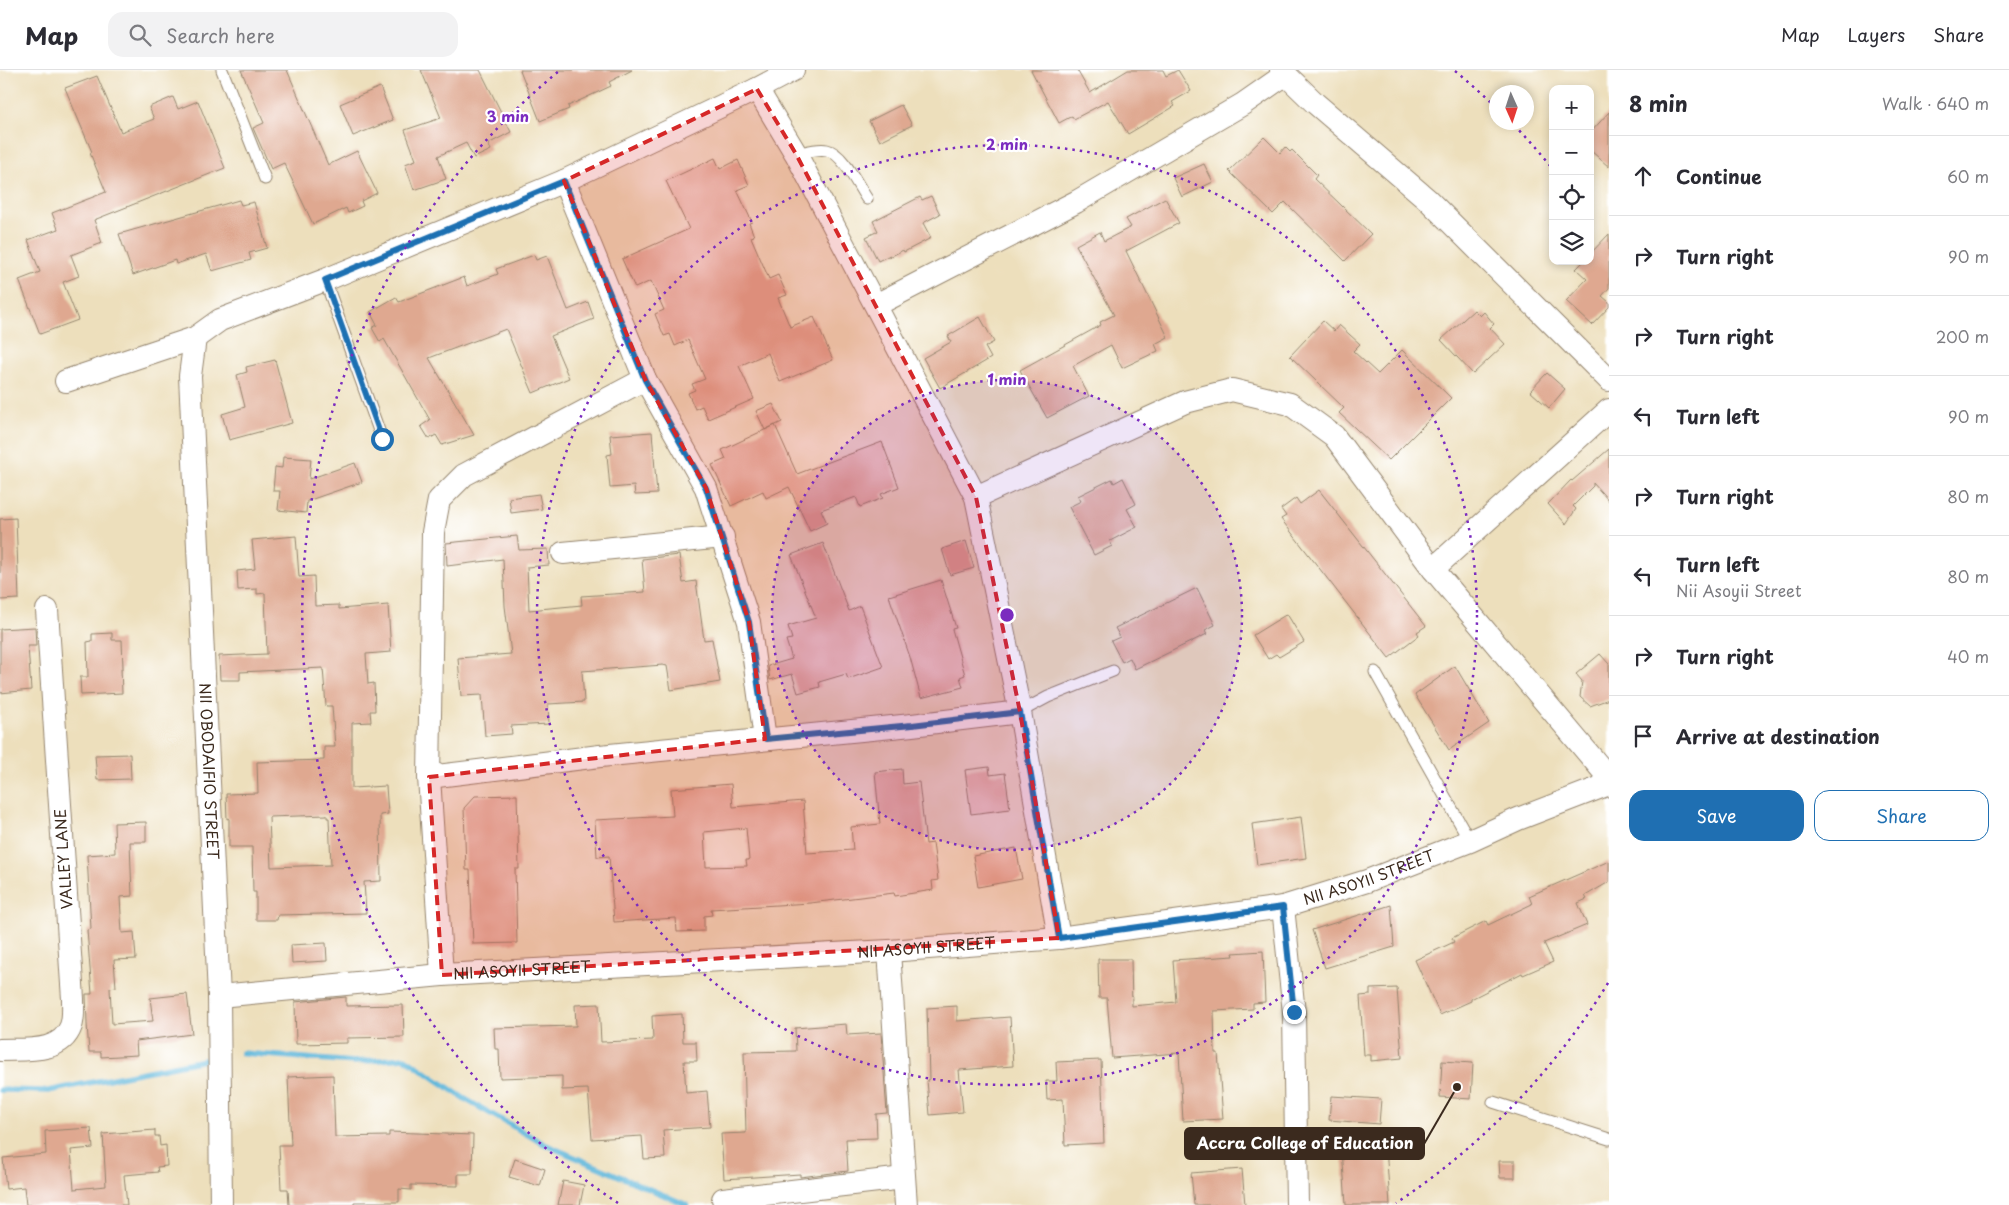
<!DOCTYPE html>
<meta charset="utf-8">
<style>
:root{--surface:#fff;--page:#f2f2f3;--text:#2b2b33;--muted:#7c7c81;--line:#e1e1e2;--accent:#1f6fb2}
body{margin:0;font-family:"Playpen Sans",sans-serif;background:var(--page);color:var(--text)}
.controls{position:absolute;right:15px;top:15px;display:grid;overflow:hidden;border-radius:10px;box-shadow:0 2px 8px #0003}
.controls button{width:45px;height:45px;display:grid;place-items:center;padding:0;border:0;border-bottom:1px solid var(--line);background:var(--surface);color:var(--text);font:25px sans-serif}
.compass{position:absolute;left:1489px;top:15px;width:45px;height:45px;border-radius:50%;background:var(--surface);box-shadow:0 2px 8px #0003;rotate:177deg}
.stop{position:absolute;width:15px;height:15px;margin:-11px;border:4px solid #1f6fb2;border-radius:50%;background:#fff}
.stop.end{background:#1f6fb2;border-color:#fff;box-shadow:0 1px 5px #0008}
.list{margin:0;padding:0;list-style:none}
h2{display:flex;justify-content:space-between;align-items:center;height:65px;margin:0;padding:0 20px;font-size:21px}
h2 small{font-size:16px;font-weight:400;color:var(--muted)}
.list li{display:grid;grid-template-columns:32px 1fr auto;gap:15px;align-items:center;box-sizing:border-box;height:80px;padding:0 20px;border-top:1px solid var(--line)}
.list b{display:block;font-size:19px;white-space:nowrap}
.list p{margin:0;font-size:16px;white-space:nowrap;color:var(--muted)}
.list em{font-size:16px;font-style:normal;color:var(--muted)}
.actions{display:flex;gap:10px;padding:15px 20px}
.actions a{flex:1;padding:11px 0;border:1px solid var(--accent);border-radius:15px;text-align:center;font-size:18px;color:var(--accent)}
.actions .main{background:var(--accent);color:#fff}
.icon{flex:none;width:28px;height:28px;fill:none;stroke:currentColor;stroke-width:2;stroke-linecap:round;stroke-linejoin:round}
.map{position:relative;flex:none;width:1609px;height:1135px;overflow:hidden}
header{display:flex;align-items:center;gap:30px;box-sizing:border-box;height:70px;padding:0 25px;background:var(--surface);border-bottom:1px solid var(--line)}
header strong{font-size:24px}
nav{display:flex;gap:28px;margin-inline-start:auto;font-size:18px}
.search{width:350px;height:45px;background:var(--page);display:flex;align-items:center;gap:12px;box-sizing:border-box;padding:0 18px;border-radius:15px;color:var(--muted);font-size:19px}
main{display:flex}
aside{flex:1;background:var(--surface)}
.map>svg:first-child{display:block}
</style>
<header>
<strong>Map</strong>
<div class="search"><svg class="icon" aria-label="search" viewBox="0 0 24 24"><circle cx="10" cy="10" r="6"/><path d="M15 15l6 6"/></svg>Search here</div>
<nav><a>Map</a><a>Layers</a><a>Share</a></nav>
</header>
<main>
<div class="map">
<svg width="1609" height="1135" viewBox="0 0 1609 1135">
<rect width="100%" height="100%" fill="#fff"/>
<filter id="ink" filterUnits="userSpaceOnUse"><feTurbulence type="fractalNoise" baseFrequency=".02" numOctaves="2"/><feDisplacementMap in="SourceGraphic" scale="10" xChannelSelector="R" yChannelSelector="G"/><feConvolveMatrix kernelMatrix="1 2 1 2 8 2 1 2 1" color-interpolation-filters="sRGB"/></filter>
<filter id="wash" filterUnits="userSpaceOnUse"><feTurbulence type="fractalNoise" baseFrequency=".0096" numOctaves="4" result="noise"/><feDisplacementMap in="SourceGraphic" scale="20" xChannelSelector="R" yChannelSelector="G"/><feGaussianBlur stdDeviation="1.12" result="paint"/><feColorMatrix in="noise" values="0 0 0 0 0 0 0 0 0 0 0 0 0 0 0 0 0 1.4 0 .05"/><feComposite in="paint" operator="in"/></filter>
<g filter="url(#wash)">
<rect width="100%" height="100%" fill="#eddfbc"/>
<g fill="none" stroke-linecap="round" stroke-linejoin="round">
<path stroke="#5bb5d9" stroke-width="5.5" d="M242,983L354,992L405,988L465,1029L544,1074L687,1135
M0,1020L48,1021L204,990"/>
</g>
<g id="blocks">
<path fill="#dfa890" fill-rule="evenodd" d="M241,0H287L328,95L357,81L377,123L361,131L363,136L348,143L346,138L313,154L284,93L271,99L253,58L264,53Z
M421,0H480L511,62L488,74L491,80L474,88L466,73L438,86L446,109L414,120L405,94L416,90L405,60L441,48Z
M520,0H632L609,12L611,16L568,36L569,39L540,51Z
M1031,0H1077L1090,23L1128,0H1163L1166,6L1178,0L1191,21L1172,32L1175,36L1128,64L1108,31L1074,49L1072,46L1059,53Z
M97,6L121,62L154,49L149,37L173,27L178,39L198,31L225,98L94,150L102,173L71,185L79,206L63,212L78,250L40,264L19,210L40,202L28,170L58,159L52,143L106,122L90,83L92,82L65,18Z
M380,17L393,50L353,66L340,34Z
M901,35L912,55L880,71L869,51Z
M1609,42V97L1590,80V63Z
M1264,67L1280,83L1285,77L1290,82L1292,80L1317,105L1314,109L1371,164L1345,191L1285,132L1273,144L1229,101Z
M715,88L720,99L738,90L749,115L737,120L752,152L749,153L754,166L751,167L769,209L778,205L787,225L778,228L790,257L814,247L833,290L780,312L768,283L739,296L754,329L708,349L702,336L695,339L688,323L695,320L692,314L705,309L688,270L675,276L670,264L664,266L655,244L664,240L651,211L635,218L622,189L689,159L666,111Z
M1204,94L1213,112L1182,127L1173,108Z
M931,126L940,144L923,153L931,168L904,182L903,180L890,187V185L878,191L866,167L878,161L873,151L920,127L922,130Z
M1165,128L1179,153L1126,181L1168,267L1155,274L1158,281L1122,298L1111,275L1073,296L1089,326L1047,348L1020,300L1101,255L1100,252L1114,245L1076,175L1100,162L1104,171L1131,157L1126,149Z
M239,130L241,135L254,132L267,178L249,183L251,190L212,201L206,184L176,194L175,190L133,205L119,164Z
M1609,164V218L1602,226L1609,232V237L1592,255L1566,231L1587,209L1576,199L1584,191H1590V184Z
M534,185L536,190L547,186L568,240L588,232L594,249L551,266L569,308L533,323L506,259L429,288L474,365L442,375L436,365L429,369L421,356L430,350L384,269L380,272L372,258L377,255L370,242L396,227L399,232L464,207L467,216L498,204L496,199Z
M1474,240L1480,246L1484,242L1494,254L1490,258L1505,274L1473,304L1441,270Z
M980,247L994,272L985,277L991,288L940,318L923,288L951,272L948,266Z
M1323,251L1334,261L1339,255L1360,274L1353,281L1378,304L1402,280L1451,328L1389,390L1339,343L1344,338L1290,286Z
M275,290L292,353L229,370L222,344L245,337L237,305L247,302L246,297Z
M1547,303L1565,319L1549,338L1530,321Z
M773,334L782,352L765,360L756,341Z
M775,355L797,404L882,372L899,417L881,424L883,428L860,437L856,427L821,440L827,453L810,461L789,417L766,428L763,421L731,436L712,395L726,389L722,380Z
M652,362L657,424L635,425L634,416L610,418L607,385L612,384L610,365Z
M1609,379V431L1593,413V416L1573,436L1576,439L1566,454L1548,434L1571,410L1572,411Z
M283,387L311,389L309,409L355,393L362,412L307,431L306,443L278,440L280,421H273L275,397L282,398Z
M1123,408L1136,434L1127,439L1137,457L1110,471L1112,476L1094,485L1069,437L1081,431L1078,426L1112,409L1114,413Z
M1319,420L1426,556L1417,562L1419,565L1389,588L1281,449L1286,446L1281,439L1296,428L1300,434Z
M539,424L542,439L511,443L509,428Z
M16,448L19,529L0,530V449Z
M296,466L299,507L314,506L315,536L339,535V539L388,535L391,582L366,584L368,614L374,613L375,641H370L371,652L352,653V718L386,716L388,744L380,745L381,811L364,812L366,843L278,845L277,850H256V822H253L252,777H229V748L227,749L226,724L258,723L257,692L324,690V677H335L332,636H326L323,598L240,602V610H220L219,586L267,584L265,523L257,524V519L238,520L237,501L255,499L252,470ZM327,745V748H329L331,795L271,797L269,747Z
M517,466L519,480L548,479L549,495L527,497L529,540L582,535L581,526L645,522L642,489L679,485L683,513L696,511L704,570L712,569L720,612L671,620L667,596L663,595L582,601L584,632L548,634L549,654L511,656L512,664L485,666L482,625L461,626L458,588L511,584L505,536L503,489L447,496L446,473Z
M966,471L974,498L950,505L942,479Z
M823,473L849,541L860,536L883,597L848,609L846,604L819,612L820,617L798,623L792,604L770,610L768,596L792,589L786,570L792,569L788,556L816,548L791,485Z
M941,510L956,558L952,559L965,605L960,607L963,617L921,628L910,587L889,526Z
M1197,518L1215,555L1205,560L1207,564L1135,599L1130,588L1122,592L1111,571L1120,567L1115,558Z
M1287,544L1304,572L1279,587L1276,584L1268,589L1253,565Z
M35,557L36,576H28L31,620L0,623V559Z
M112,563V570H122L123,598H121L122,623L81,625L80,607H88L87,572L92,571V564Z
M1600,584L1609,594V629L1590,636L1580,627L1582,611L1576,604Z
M1455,596L1489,653L1449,680L1415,625Z
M130,684L131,709L97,710L95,685Z
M989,697L990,705L1005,703L1010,739L971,744L965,700Z
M902,699L903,714L919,712L926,774L933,773L938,810L932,811L933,820L895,826L894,823L810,833L711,839L712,845L704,846V861L677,862L676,848L614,852L609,786L597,787L595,750L673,746L671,719L731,714L733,737L803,731L807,783L853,780L851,757L880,754L875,702ZM746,758L749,790H746L747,796L706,797L704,762Z
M517,725L519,799H515L517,873L473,874L470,800H466L464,738L475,726Z
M1301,747L1306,788L1257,795L1252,754Z
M146,752V772H130L132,826L120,827L122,863L134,862L136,889L114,890L116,917L110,918L112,954L153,951L150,928L187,924L192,964L136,971L137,985L101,987V982H89L87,954L86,924H92L87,860L91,859L87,785L115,783L114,753Z
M1016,778L1022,809L978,817L973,786Z
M1609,791V812L1585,826L1587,829L1578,833L1587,855L1544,873L1553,892L1523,905L1522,903L1471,929V931L1440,945L1415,890L1454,872L1452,868L1486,851L1488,855L1532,834L1529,826Z
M1391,835L1394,877L1325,898L1312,860Z
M326,873L327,891L292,893L291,875Z
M1263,881L1265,932L1253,933V939L1214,941L1215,983H1218L1223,1049L1183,1051L1179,983L1112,988L1107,928H1099L1098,889H1131L1132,936L1176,932L1173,890L1234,886L1233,883Z
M1397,918L1402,988L1371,991V985H1364L1360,926L1370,925V919Z
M346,927V936L403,935L404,967L347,968V973L296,974L295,932Z
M599,934L601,972L653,970L652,946L682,944L683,972H696L697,991H684L686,1023L707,1021L710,1057L663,1060L665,1088L644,1089L642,1066L592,1069L588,1019L562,1020V1006L500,1008L499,979H495L494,958L576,956L575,935Z
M957,936V951L1010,947L1013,996L959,1000L963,1042L930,1045L927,1010L929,1009L927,938Z
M846,954L847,965L881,963L887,1043L876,1044L877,1068L846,1069L848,1101L800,1107V1104L724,1109L721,1064L746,1063L744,982L796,981L795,958Z
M1101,990L1104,1073L1065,1075L1063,1029L1047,1030L1046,1011H1057L1056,992Z
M1442,991L1473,993L1471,1029L1440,1027Z
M333,1005L335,1067L389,1066V1062L473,1065L472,1104H458V1116L411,1115V1120L399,1119V1132H354V1135H289L288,1119H281L279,1075H291L288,1007Z
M1331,1026L1381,1029L1379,1054L1329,1050Z
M91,1058L93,1078L71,1080L74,1119L106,1116L103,1064L155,1060V1066H159L160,1076L166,1075L167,1096L157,1097L158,1102L124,1105L127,1135H26L24,1117L6,1119L3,1088L46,1084L45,1061Z
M1386,1076L1390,1135H1346L1342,1079Z
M515,1089L545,1099L540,1116L509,1107Z
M1499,1091H1515V1108H1500Z
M1242,1099L1245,1135H1194L1191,1103Z
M563,1111L584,1115L580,1135H558Z"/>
</g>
</g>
<g filter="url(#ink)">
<use href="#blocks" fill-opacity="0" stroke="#94846d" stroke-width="1"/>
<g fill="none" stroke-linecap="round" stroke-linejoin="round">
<g stroke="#94846d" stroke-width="13">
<path id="service" d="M222,0L265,109
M796,84C806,82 817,78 827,80C843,83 858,116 867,129
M325,210L382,369
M1375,602L1470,771
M1020,642L1048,627L1113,601
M1493,1032L1609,1069"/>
</g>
<g stroke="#94846d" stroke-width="24">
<g id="minor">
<path d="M1281,0L1315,33L1427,129L1609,310"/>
<path d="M757,19L796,84L976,427L1020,642L1059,868"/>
<path d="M564,111L645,309L706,418L749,552L765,669"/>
<path d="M876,235L1076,132L1243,34L1286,4"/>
<path id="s1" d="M195,268L190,306L219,926L221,1135"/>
<path d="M66,311L195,268L220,250L325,210L564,111L757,19L793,0"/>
<path d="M976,427L1185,332L1232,320L1290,334L1334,366L1433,499L1609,708"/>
<path d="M563,483L723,467"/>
<path d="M1433,499L1609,340"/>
<path d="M429,707L600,686L912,655L1020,642"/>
<path d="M1283,837L1294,943L1297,1135"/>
<path d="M889,881L906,1135"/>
<path d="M442,905L429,707L433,462L439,430L464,405L645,309"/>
<path id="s2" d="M219,926L442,905L889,881L1059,868L1283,837L1367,811L1470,771L1518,749L1609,714"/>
<path d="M0,980C25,979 61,984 71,956C74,948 73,937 73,929L47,540"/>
<path d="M723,1129L904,1108"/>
</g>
</g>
<use href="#service" stroke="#fff" stroke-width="11"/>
<use href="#minor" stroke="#fff" stroke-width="22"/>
</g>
</g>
<g fill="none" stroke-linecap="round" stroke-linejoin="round" filter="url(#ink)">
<path stroke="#1f6fb2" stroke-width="6" d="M382,369L325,210L564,111L645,310L706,418L749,552L766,669L912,655L1020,642L1059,868L1283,837L1294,942"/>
</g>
<path fill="#d62828" fill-opacity="0.2" stroke="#d62828" stroke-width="4" stroke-dasharray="10 6" stroke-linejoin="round" d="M757,19L796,84L976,427L1020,642L1059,868L442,905L429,707L765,669L749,552L706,418L645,309L564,111Z"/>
<circle cx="1007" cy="545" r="235" fill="#7b2cbf" fill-opacity=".12"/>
<g fill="none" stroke="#7b2cbf" stroke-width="2.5" stroke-dasharray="2.5 5">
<circle cx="1007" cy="545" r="235"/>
<circle cx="1007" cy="545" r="470"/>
<path d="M1608 913A705 705 0 0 1 1396 1133M618 1133A705 705 0 0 1 559 1M1455 1A705 705 0 0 1 1492 34M1514 55A705 705 0 0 1 1551 97"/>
</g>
<g text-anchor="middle" stroke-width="4.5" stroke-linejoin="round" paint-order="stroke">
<g font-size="15" fill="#3b2a1e" stroke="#fff">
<text dy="5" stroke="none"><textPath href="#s1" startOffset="434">NII OBODAIFIO STREET</textPath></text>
<text transform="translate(64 789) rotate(-94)" y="5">VALLEY LANE</text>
<text dy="5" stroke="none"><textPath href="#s2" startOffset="1159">NII ASOYII STREET</textPath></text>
<text dy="5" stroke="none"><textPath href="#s2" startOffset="709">NII ASOYII STREET</textPath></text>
<text dy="5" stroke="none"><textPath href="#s2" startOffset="304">NII ASOYII STREET</textPath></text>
</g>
</g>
<circle cx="1007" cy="545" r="8" fill="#7b2cbf" stroke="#fff" stroke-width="2.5"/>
<g font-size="15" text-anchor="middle" font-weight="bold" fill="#7b2cbf" stroke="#fff" stroke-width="4.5" stroke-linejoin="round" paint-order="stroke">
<text x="508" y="52">3 min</text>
<text x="1007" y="80">2 min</text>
<text x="1007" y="315">1 min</text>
</g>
<path fill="none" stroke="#3b2a1e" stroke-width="2" d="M1457 1017L1424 1074"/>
<circle fill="#3b2a1e" stroke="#fff" stroke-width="2" cx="1457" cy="1017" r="5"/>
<rect fill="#3b2a1e" stroke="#3b2a1e" stroke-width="2" x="1185" y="1058" width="239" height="31" rx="5"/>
<g font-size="16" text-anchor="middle" font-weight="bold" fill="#fff">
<text x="1305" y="1079">Accra College of Education</text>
</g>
</svg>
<div class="controls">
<button>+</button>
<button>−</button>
<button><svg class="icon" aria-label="locate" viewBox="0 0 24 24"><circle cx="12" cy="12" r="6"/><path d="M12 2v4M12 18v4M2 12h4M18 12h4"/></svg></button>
<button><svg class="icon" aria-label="layers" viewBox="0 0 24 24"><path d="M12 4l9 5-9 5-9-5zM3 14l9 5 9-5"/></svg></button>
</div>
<svg class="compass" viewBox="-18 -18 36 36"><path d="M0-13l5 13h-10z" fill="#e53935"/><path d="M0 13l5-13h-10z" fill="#7c7c81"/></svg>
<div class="stop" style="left:382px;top:369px"></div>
<div class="stop end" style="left:1294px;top:942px"></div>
</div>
<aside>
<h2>8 min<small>Walk · 640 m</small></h2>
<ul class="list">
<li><svg class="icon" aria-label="ahead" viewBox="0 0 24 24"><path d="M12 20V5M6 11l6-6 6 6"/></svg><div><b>Continue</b></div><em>60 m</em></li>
<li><svg class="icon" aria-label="right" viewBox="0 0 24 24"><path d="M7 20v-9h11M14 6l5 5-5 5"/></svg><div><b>Turn right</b></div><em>90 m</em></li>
<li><svg class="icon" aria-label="right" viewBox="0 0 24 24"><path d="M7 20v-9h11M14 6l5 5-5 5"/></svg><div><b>Turn right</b></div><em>200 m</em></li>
<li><svg class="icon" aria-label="left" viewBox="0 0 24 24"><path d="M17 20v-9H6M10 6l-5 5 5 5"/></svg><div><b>Turn left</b></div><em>90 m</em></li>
<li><svg class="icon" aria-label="right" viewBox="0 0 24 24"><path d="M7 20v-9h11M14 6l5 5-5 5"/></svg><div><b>Turn right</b></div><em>80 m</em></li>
<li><svg class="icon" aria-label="left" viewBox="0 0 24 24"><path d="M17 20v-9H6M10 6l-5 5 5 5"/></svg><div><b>Turn left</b><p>Nii Asoyii Street</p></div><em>80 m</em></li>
<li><svg class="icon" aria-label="right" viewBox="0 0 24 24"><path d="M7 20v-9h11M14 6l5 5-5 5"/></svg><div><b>Turn right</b></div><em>40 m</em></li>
<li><svg class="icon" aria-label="arrive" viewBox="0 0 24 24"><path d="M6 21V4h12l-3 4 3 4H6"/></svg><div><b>Arrive at destination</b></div></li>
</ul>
<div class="actions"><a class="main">Save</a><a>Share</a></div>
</aside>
</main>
